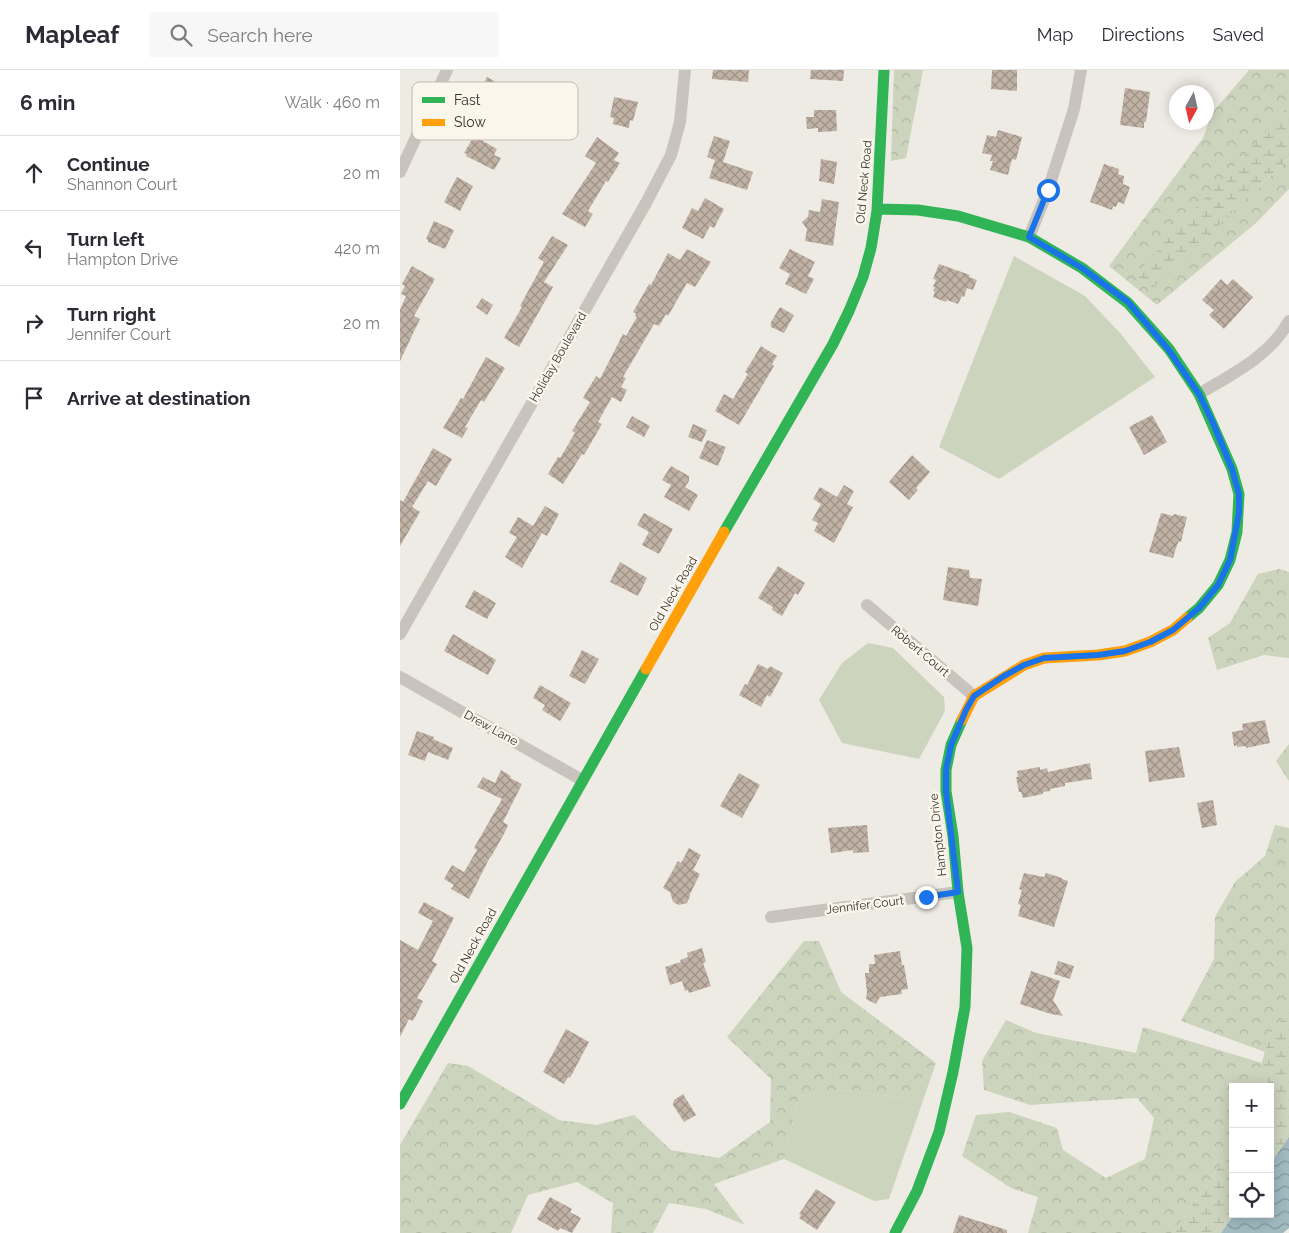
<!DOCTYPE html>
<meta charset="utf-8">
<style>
:root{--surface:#fff;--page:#f7f7f7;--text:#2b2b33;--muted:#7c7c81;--line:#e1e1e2}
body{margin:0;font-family:Raleway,sans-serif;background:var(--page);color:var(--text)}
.controls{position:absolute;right:15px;bottom:15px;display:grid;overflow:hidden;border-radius:0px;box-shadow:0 2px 12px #0003}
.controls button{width:45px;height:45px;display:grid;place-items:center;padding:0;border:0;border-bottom:1px solid var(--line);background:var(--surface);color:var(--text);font:25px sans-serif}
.compass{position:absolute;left:769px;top:15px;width:45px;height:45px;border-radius:50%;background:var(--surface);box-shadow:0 2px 12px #0003;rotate:188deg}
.stop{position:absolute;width:15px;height:15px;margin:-11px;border:4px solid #1a73e8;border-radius:50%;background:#fff}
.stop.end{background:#1a73e8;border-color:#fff;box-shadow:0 1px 5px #0008}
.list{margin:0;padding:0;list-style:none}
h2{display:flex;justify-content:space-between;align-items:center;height:65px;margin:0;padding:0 20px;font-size:21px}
h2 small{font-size:16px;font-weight:400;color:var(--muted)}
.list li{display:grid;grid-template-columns:32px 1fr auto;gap:15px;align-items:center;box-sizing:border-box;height:75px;padding:0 20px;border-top:1px solid var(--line)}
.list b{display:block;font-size:19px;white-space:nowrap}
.list p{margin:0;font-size:16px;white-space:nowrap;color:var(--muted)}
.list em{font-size:16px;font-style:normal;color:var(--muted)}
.icon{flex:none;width:28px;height:28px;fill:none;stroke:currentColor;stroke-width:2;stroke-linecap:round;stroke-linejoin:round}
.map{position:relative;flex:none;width:889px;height:1163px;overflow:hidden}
header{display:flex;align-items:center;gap:30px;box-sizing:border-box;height:70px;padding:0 25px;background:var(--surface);border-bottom:1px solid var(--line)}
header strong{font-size:24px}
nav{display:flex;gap:28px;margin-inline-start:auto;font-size:18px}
.search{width:350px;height:45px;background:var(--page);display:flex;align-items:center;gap:12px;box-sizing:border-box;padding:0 18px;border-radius:0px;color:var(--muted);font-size:19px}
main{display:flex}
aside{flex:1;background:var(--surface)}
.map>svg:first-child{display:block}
</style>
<header>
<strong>Mapleaf</strong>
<div class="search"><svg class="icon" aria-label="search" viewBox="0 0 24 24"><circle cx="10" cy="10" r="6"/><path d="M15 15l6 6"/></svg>Search here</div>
<nav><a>Map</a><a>Directions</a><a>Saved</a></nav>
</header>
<main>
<aside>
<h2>6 min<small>Walk · 460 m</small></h2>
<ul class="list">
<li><svg class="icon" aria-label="ahead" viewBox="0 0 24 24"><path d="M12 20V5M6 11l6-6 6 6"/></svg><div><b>Continue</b><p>Shannon Court</p></div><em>20 m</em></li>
<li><svg class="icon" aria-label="left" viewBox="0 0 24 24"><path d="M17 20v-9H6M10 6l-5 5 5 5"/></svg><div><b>Turn left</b><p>Hampton Drive</p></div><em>420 m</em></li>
<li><svg class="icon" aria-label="right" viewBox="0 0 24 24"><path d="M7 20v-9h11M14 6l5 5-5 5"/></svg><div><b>Turn right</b><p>Jennifer Court</p></div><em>20 m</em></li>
<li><svg class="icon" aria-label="arrive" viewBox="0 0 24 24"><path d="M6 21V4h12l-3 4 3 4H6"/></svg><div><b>Arrive at destination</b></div></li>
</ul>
</aside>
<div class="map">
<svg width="889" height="1163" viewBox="0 0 889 1163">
<defs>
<pattern id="forest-crowns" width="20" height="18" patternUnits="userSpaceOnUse" patternTransform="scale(1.25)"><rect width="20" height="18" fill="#ccd4be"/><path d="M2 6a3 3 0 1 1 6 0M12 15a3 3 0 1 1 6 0" fill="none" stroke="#b0b6a3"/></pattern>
<pattern id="wetland-marsh" width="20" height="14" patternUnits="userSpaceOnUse" patternTransform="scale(1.25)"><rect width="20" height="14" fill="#ccd4be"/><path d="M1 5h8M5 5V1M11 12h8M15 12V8" fill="none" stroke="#b0b6a3"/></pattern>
<pattern id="water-waves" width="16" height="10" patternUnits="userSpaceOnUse" patternTransform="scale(1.25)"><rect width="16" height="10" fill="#a0bac0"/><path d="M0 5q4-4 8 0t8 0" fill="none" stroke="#83989c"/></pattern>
<pattern id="building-cross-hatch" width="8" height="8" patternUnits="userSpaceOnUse" patternTransform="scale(1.25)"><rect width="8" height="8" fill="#c1b2a6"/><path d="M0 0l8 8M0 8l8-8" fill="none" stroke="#9e9187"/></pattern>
</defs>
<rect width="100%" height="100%" fill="#eeebe4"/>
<path fill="#ccd4be" d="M614,186L685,226L721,264L755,307L599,409L539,377Z
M468,573L493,578L544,627L545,641L519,689L442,673L419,630L442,593Z
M536,993L489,1129L474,1131L384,1089L399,1026L439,1020L505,1028Z"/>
<path fill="url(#forest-crowns)" d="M494,0H523L506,88L491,91Z
M849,0H889V39L857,119L889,88V119L856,153L757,235L709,196L803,68L812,43Z
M879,499L889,502V588L864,585L817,600L808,568L830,553L858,504Z
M889,674V711L876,691Z
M875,755L889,758V941L870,964L865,982L781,951L814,889L815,847L835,812L865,786Z
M404,871H419L441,922L536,993L505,1028L439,1020L399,1026L384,1089L314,1114L345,1155L306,1139L269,1133L253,1163H211L213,1133L177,1112L128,1125L111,1163H0V1075L48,993L68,996L159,1050L197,1055L234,1045L271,1080L319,1088L370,1052L371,1009L327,967Z
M606,950L636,963L736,983L743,957L862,993L859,1002L878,1025L870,1034V1017H833V1077L773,1163H628L638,1127L611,1118L562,1086L576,1045L609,1042L657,1058L663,1080L706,1108L745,1089L754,1048L737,1028L630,1035L584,1020L582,991Z"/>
<path fill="url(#wetland-marsh)" d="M889,36V88L753,218L734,206Z
M889,941V1067L870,1094V1034L878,1025L859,1002L870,964Z
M833,1077V1144H834L821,1163H773Z"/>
<path fill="url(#water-waves)" d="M889,1067V1158L883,1163H821L834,1144H870V1094Z"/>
<path fill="url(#building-cross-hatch)" d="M313,0H349L348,12L312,9Z
M411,0H444L443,11L410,9Z
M592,0H617V21L591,19Z
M87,7L108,19L92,48L73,38L82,23L79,22Z
M725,18L750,22L746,52H744V58L720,55Z
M214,27L238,32L233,51L230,50L229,58L213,54L214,48L210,47Z
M414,40H436L437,61L418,62V58L407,59L406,47H414Z
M598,60L622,67L616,90L612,89L608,105L590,100L593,91H590L592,85L582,83L587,65L596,67Z
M74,66L97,79L94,85L101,88L94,100L66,86L67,84L64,83Z
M314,66L330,71L323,92L353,102L347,120L309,108L315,90L307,87Z
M197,67L219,83L214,90L220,93L208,112L206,111L188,141L193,144L185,157L162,144L196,93L185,86Z
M421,89L437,92L434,114L419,111Z
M704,94L719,99L718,104L724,106L723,114L730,117L724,134L718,132L716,137L713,136L712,140L690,132Z
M57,107L73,116L60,141L44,132Z
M305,128L324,139L314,158L310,156L303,169L282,158L292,138L298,141Z
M422,129L439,132L433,176L405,171L407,159L402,152L408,147L409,140L420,142Z
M34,151L54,160L45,179L28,172V170L26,169Z
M152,166L168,175L144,212L153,217L119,277L104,268L122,237L120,236L144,192L138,188Z
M287,179L311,192L295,217L287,213L268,246L266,244L259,256L254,254L223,307L226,308L221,317L227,320L221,332L212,327L198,352L202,354L184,385L182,384L163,414L148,404L158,387L160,388L175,363L172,361L190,332L183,328L196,306L200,309L223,264L226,266L237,247L235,246L236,244L233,242L249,214L251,215L268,183L280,190Z
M390,179L415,192L408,206L414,209L406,224L385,214L390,204L379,198Z
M539,194L570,205L569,207L577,210L573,220L567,218L564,227L562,226L558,234L547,230L546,232L533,227L535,222L533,221L535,217H533L536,210L533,209Z
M12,196L35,209L14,246L20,249L0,291V240L6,226L1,224L5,216L2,214Z
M821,209L827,215L833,209L853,227L824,259L809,245L814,240L802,230Z
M82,228L93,235L87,245L76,237Z
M380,237L394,245L384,263L371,257V252Z
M361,276L377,286L372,294L374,296L339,355L315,341L324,324L333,329L348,304L345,302Z
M86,287L105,298L84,332L81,330L65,357L68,358L62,368L43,358L61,328L63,329Z
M752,345L767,372L744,385L729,357Z
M232,346L250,356L244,367L226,357Z
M293,354L307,360L302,372L288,367Z
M307,370L326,377L318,396L299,388Z
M33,378L52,389L36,416L28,411L12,437L20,442L0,476V430L3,432Z
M512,385L530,402L516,418L518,420L509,430L489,412Z
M271,396L289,406V411L285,417L298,425L289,441L264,427L271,415L262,410Z
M444,415L454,421L447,434L453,437L434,473L414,461L418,453L412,450L421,434L413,429L420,417L437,427Z
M145,436L159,444L147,466L142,463L122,498L105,487L117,467L109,463L118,447L133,456Z
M244,443L273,459L259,484L242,475L249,462L237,455Z
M761,443L773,446L774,444L787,447L781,472L779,471L777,475L773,488L749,482Z
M220,492L247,508L238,526L210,512Z
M378,496L405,513L398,525L395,523L382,546L372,540L373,537L358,528Z
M548,497L569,500L570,508L582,509L578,536L543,530Z
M74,520L96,533L87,549L65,537Z
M53,564L96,590L88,605L44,581Z
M182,580L199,589L185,614L169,606Z
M358,594L368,599L370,596L383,603L370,627L367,625L361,637L339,625L345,614L347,615Z
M140,615L171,633L160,651L142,640L145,635L133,628Z
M865,650L870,673L846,678V676L837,677V675L834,676L832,662L843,660L842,654Z
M17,661L34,667L33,669L53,678L48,690L28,682L25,691L8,685Z
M779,677L785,707L749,712L745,681Z
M690,693L692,709L665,713V716L650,719V721L643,722V724L623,728L621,722H619L616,707H618L617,701L640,697V700L647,698L648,702Z
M101,700L111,706L110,708L122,714L103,752L108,755L105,762L91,787H90L69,829L51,819L54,815L44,809L52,795L64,802L77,780L74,778L102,729L77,717L83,707L95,713Z
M339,703L360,715L342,748L320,736Z
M813,730L817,755L802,758L797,733Z
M467,755L469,782L453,783V780L431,783L428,758Z
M289,778L301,785L293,800L300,804L290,824V826L287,833L279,835L273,832L270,822L263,818L278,791L281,793Z
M624,803L644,807L646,803L662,808V809L668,811L654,857L618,846L621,835L618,834L622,820L619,819Z
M24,832L54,848L32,891L37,894L17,928L23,931L13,951L9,949L0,967V870L18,880L33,851L18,843Z
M302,878L306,892L303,893L311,916L289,923L288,920L285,921L282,911L270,915L265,897L281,892L280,890L288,887L287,883Z
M500,881L502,895H504L508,919L501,920L502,924L480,927L476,934L466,929L467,923L465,903H469V894H475L474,885Z
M658,891L674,896L670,909L654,904Z
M631,901L660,911L653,930L663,946L651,944L620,934Z
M166,959L189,972L170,1008L168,1007L164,1014L143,1002Z
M283,1024L296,1045L284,1052L273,1035L274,1030Z
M416,1119L436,1132L417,1160L399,1148L401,1145L399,1144Z
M150,1127L172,1139L170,1142L181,1148L172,1163L160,1158L158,1161L137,1149Z
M559,1145L607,1160V1163H553Z"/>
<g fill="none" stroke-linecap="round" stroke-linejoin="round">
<path stroke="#c8c3bc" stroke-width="12" d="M0,102L47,0
M629,167L648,120L674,39L681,0
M799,324C832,304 870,286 889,251
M467,535L574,626
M0,564L246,133L271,85L280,52L285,0
M0,607L182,710
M371,847L558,822"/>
<path stroke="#30b455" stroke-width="11" d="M478,139L518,140L558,146L629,167L682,198L728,233L769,279L799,324L832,399L839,424L837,462L830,490L818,515L799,538L787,548
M324,462L433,274L449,241L463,207L471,178L477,141L484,0
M0,1034L246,599
M495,1163L517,1121L539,1062L553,1002L565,937L567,878L558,822L553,766L546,721V700L551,675L562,650"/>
<path stroke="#ff9f0a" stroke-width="11" d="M246,599L324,462
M562,650L574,626L624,595L644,588L698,585L725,581L750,572L773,560L787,548"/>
</g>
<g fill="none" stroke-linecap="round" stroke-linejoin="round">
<path stroke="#1a73e8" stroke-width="6" d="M526,827L558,822L546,721V700L551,675L566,640L574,626L604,606L624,595L644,588L698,585L725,581L750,572L773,560L799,538L818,515L830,490L839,443V424L832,399L813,353L799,324L768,279L728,232L682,198L629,167L648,120"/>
</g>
<g text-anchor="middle" stroke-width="5" stroke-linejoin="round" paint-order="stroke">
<g font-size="12" fill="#39312a" stroke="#faf6ec">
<text transform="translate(464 112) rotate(-85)" y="4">Old Neck Road</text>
<text transform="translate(158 287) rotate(-60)" y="4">Holiday Boulevard</text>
<text transform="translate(273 524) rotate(-60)" y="4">Old Neck Road</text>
<text transform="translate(520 581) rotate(40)" y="4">Robert Court</text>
<text transform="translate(91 658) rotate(29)" y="4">Drew Lane</text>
<text transform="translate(538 765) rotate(-96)" y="4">Hampton Drive</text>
<text transform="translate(465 835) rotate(-7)" y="4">Jennifer Court</text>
<text transform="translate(73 876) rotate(-61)" y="4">Old Neck Road</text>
</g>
</g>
<rect x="12" y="12" width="166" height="58" rx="8" fill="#faf6ec" stroke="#c0bbb2" stroke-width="1"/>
<rect x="22" y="27" width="23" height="6" fill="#30b455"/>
<rect x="22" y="49" width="23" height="7" fill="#ff9f0a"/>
<g font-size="14" fill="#39312a">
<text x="54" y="35">Fast</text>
<text x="54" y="57">Slow</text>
</g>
</svg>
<div class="controls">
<button>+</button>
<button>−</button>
<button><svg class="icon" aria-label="locate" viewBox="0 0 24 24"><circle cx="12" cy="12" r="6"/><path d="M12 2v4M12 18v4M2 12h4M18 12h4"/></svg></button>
</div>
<svg class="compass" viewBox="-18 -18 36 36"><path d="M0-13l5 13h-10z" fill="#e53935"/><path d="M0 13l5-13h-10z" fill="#7c7c81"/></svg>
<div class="stop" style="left:648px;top:120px"></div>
<div class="stop end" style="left:526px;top:827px"></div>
</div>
</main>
